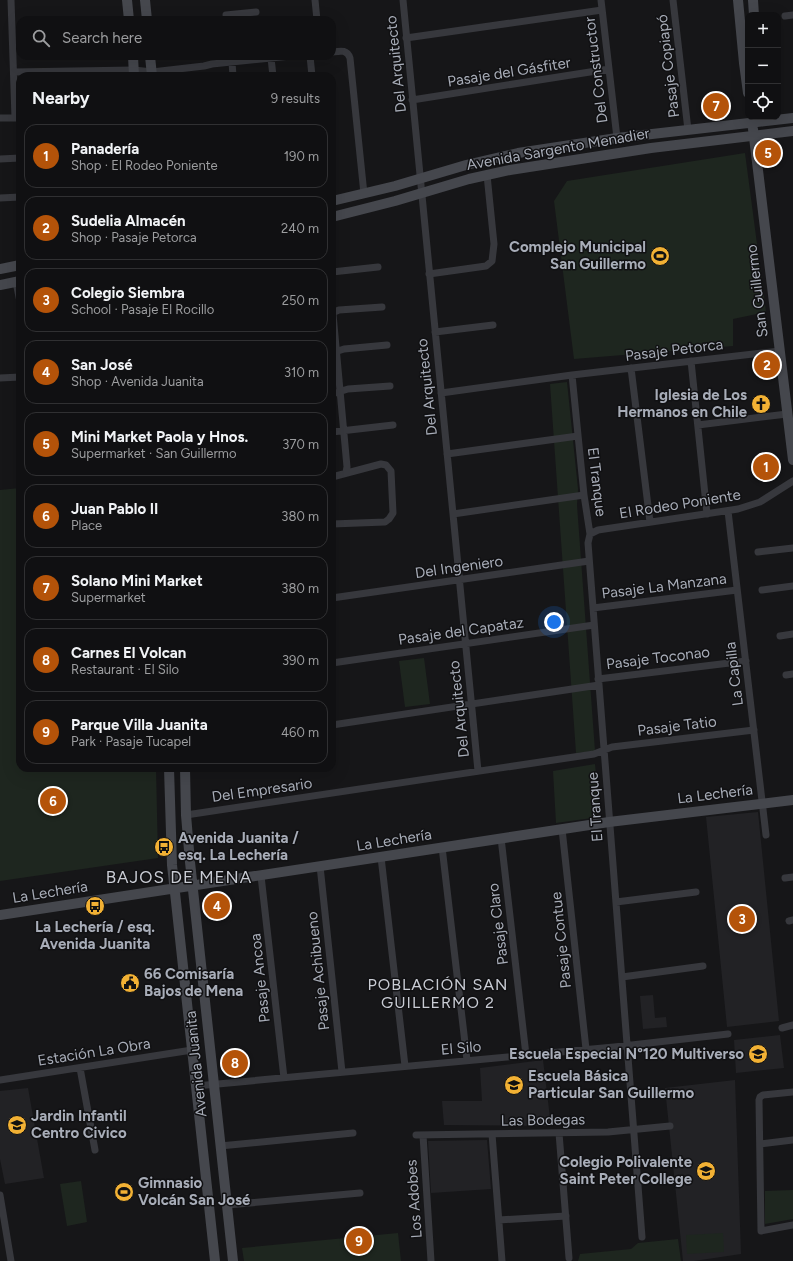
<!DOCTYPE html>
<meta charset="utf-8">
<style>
:root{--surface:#101012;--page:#19191b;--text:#f1f3f6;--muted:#9c9d9f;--line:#303032;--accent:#b45309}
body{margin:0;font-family:Figtree,sans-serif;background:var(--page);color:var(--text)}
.controls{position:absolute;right:12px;top:12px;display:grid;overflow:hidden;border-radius:8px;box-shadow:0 4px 16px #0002}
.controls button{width:36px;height:36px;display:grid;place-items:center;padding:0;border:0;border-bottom:1px solid var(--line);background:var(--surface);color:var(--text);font:20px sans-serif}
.you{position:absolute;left:554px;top:622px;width:14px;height:14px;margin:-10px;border:3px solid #fff;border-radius:50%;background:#1a73e8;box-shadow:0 0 0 6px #1a73e833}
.badge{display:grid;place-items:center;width:26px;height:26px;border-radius:50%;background:var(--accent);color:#fff;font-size:13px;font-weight:700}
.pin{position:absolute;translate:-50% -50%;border:2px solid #fff;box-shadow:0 1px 4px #0006}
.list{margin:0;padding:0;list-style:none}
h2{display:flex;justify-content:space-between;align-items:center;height:52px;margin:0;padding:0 16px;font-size:17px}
h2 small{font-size:13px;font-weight:400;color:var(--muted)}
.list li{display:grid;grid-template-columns:26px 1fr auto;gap:12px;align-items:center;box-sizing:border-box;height:64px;margin:0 8px 8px;padding:0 8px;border:1px solid var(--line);border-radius:12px}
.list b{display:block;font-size:15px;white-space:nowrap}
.list p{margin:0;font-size:13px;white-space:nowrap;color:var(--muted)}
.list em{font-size:13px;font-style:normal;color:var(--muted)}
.icon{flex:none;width:22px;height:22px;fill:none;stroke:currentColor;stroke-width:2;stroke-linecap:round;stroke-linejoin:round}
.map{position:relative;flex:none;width:793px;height:1261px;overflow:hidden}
.search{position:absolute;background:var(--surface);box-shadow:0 4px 16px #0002;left:16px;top:16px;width:320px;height:44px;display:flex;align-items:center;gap:10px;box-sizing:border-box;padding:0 14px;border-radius:12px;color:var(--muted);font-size:15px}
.panel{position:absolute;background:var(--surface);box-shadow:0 4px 16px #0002;left:16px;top:72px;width:320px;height:700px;border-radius:12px}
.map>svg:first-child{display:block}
</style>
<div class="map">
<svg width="793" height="1261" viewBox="0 0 793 1261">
<rect width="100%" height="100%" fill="#161618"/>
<path fill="#222225" d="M758,812L779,1021L727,1027L706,817Z
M653,995L655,1018L666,1017L667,1027L643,1029L640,996Z
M780,1035L784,1068L736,1073L734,1040Z
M543,1060L551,1126L444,1125L442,1101H482L480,1068Z
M735,1080L741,1254L694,1261H683L665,1088Z
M28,1088L44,1178L5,1184L0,1159V1091Z
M487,1140L491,1189L431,1193L428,1141Z"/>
<path fill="#1e261f" d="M745,153L766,312L733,319V346L574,359L554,201L567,181Z
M567,382L578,489L577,505L595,751L576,753L550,384Z
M20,488V768H156L158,858L0,881V490Z
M424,658L430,704L405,707L399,661Z
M595,764L599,806L596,815L592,818L556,823L553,771Z
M81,1181L87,1222L67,1226L60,1184Z
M793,1190V1219L765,1224V1191Z
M398,1233L401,1261H244L242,1248Z
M723,1233L724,1252L687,1254L686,1235Z
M678,1239L681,1261H578L580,1254L631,1249L638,1243Z"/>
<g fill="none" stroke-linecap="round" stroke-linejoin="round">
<path stroke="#37383d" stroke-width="7" d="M11,0L15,118
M315,0L317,20
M403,0L478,771
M601,0L617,138
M673,0L688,130
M226,15L256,12
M785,16L793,15
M406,38L602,10
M332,52C340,51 347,49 350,58L364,194
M310,56L312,76
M271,58L273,76
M232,62L233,76
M14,72L134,70L152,72L204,66L212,64L291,56
M412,100L609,69
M0,118H20
M0,159L20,158
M0,198L20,197
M332,272L378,267
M429,274L486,266L492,261L494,244L487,175
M16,282L20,302
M332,303L347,467L346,472
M332,313L339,310L382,307
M435,332L493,325
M332,353L344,349L387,345
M691,361L707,514
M631,368L650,522
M572,375L584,495L590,534L588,543L642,1237
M0,378L20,377
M441,393L572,375L780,351
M332,394L348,389L390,386
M698,425L787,414
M332,432L393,425
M447,454L578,436
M332,477L381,464L386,465L391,471L393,513L389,519L385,522L332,524
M728,511L766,835
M453,514L584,495
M590,534L598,530L738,509L760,502L793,481
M758,552L793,548
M762,590L793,586
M332,598L589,561
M593,608L737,590
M780,636L793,634
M332,663L594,625
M786,675L793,674
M598,679L746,661
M332,725L599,685
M186,815L594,754L612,747L754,730
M562,829L586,1049
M501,838L526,1055
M442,847L467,1060
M381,857L405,1066
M320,866L342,1072
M261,876L284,1078
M785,878L793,877
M616,902L696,892
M789,921L793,920
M622,977L703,966
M782,1028L793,1025
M80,1068L95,1150
M0,1080L192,1050
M196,1086L614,1047L728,1034
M793,1092L763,1095L760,1097L759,1100L761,1231L793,1225
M559,1133L569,1258
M492,1134L502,1261
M416,1135L608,1132L670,1126
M423,1135L431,1261
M760,1144L793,1140
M220,1146L353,1133
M0,1195L11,1261
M227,1205L360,1193
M499,1220L566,1216"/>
<path stroke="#45474d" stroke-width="10" d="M127,0L129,20
M145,0L147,20
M738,0L744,63L748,93
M753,0L754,15
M133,56L134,76
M150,56L152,76
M753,129L793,460
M332,201L395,186L466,165L518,153L617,138L793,118
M332,217L395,201L469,179L510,170L651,148L793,131
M0,269L20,265
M0,285L20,281
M169,768L172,865L215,1261
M185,768L186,815L190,862L233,1261
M0,915L609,822L793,800"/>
</g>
<defs>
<g id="stadium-disc" transform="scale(1)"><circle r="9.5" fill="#f2b134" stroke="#111113"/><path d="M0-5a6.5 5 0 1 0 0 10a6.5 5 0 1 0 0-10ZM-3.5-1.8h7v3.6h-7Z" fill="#111"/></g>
<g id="church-disc" transform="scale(1)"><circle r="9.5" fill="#f2b134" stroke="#111113"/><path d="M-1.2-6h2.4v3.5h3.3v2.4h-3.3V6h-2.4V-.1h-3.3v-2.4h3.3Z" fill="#111"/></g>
<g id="bus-disc" transform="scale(1)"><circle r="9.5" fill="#f2b134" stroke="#111113"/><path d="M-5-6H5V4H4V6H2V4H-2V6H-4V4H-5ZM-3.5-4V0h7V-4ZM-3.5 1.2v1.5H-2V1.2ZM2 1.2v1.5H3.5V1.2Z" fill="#111"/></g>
<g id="civic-disc" transform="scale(1)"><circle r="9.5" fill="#f2b134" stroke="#111113"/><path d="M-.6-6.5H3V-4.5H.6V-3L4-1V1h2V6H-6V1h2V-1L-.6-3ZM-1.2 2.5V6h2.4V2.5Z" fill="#111"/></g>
<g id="school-disc" transform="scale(1)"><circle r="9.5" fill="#f2b134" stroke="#111113"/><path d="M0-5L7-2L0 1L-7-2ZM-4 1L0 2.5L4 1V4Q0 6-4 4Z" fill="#111"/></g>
</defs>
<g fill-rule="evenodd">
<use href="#stadium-disc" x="660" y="256"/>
<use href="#church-disc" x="761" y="404"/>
<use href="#bus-disc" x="164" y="847"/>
<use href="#bus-disc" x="95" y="906"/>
<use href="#civic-disc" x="130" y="983"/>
<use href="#school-disc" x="758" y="1054"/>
<use href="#school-disc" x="514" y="1085"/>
<use href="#school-disc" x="17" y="1125"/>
<use href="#school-disc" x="706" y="1171"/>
<use href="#stadium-disc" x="124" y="1192"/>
</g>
<g text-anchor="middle" stroke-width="3" stroke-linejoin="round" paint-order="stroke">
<g font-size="15" fill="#a8adb8" stroke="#111113">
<text transform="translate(396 64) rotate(-96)" y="5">Del Arquitecto</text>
<text transform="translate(668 66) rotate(-97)" y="5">Pasaje Copiapó</text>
<text transform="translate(596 70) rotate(-97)" y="5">Del Constructor</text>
<text transform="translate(509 72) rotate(-9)" y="5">Pasaje del Gásfiter</text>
<text transform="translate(558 149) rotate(-10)" y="5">Avenida Sargento Menadier</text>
<text transform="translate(757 291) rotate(-97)" y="5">San Guillermo</text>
<text transform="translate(674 350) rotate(-7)" y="5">Pasaje Petorca</text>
<text transform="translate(427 387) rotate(-96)" y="5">Del Arquitecto</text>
<text transform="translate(597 482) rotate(83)" y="5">El Tranque</text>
<text transform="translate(680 504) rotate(-9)" y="5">El Rodeo Poniente</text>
<text transform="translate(459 567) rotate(-8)" y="5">Del Ingeniero</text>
<text transform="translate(664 586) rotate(-7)" y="5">Pasaje La Manzana</text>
<text transform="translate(461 631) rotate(-8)" y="5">Pasaje del Capataz</text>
<text transform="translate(658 658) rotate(-7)" y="5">Pasaje Toconao</text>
<text transform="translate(734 674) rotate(-97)" y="5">La Capilla</text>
<text transform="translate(459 709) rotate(-96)" y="5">Del Arquitecto</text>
<text transform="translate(677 726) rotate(-7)" y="5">Pasaje Tatio</text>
<text transform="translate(262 790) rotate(-8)" y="5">Del Empresario</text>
<text transform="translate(715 794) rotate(-7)" y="5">La Lechería</text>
<text transform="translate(595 807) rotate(-94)" y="5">El Tranque</text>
<text transform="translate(394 840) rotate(-9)" y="5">La Lechería</text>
<text transform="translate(50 892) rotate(-9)" y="5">La Lechería</text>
<text transform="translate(498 924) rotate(-97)" y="5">Pasaje Claro</text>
<text transform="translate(561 940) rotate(-96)" y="5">Pasaje Contue</text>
<text transform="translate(318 971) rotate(-96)" y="5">Pasaje Achibueno</text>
<text transform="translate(260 978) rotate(-96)" y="5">Pasaje Ancoa</text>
<text transform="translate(461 1048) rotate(-5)" y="5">El Silo</text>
<text transform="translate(94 1052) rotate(-9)" y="5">Estación La Obra</text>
<text transform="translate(196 1064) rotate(-96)" y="5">Avenida Juanita</text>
<text transform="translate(543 1120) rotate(-1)" y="5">Las Bodegas</text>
<text transform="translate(414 1199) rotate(-94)" y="5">Los Adobes</text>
</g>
<g font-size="15" font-weight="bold" fill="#a8adb8" stroke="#111113" text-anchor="start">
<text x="646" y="252" text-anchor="end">Complejo Municipal<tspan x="646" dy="17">San Guillermo</tspan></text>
<text x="747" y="400" text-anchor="end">Iglesia de Los<tspan x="747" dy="17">Hermanos en Chile</tspan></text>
<text x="178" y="843">Avenida Juanita /<tspan x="178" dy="17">esq. La Lechería</tspan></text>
<text x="95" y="932" text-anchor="middle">La Lechería / esq.<tspan x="95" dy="17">Avenida Juanita</tspan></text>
<text x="144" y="979">66 Comisaría<tspan x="144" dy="17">Bajos de Mena</tspan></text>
<text x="744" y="1059" text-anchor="end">Escuela Especial N°120 Multiverso</text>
<text x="528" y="1081">Escuela Básica<tspan x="528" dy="17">Particular San Guillermo</tspan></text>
<text x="31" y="1121">Jardin Infantil<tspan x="31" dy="17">Centro Civico</tspan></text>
<text x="692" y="1167" text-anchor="end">Colegio Polivalente<tspan x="692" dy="17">Saint Peter College</tspan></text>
<text x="138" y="1188">Gimnasio<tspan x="138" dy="17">Volcán San José</tspan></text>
</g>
<g font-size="16" letter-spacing="1" fill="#c9ccd4" stroke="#111113">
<text x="438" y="990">POBLACIÓN SAN<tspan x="438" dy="18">GUILLERMO 2</tspan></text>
</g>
<g font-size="17" letter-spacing="1" fill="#c9ccd4" stroke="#111113">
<text x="179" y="883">BAJOS DE MENA</text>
</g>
</g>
</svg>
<div class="controls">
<button>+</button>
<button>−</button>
<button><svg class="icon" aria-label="locate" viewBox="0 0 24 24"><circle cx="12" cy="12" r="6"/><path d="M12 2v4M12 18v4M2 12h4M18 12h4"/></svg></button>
</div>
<div class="you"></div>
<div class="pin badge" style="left:766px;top:467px">1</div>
<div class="pin badge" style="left:767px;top:365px">2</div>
<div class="pin badge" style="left:742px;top:919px">3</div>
<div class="pin badge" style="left:217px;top:906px">4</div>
<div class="pin badge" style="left:768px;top:153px">5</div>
<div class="pin badge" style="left:53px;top:801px">6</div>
<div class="pin badge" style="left:716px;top:106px">7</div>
<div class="pin badge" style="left:235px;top:1063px">8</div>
<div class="pin badge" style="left:359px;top:1241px">9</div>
<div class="search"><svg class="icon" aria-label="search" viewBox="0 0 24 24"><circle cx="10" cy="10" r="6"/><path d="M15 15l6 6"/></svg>Search here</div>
<section class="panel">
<h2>Nearby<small>9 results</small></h2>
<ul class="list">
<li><span class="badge">1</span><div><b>Panadería</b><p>Shop · El Rodeo Poniente</p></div><em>190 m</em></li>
<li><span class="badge">2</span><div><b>Sudelia Almacén</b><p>Shop · Pasaje Petorca</p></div><em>240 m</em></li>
<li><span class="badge">3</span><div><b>Colegio Siembra</b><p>School · Pasaje El Rocillo</p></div><em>250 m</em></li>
<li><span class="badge">4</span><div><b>San José</b><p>Shop · Avenida Juanita</p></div><em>310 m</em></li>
<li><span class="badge">5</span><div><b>Mini Market Paola y Hnos.</b><p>Supermarket · San Guillermo</p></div><em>370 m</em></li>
<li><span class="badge">6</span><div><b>Juan Pablo II</b><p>Place</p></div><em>380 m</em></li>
<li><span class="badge">7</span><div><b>Solano Mini Market</b><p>Supermarket</p></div><em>380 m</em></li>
<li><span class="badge">8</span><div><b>Carnes El Volcan</b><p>Restaurant · El Silo</p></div><em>390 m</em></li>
<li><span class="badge">9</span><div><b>Parque Villa Juanita</b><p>Park · Pasaje Tucapel</p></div><em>460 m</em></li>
</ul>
</section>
</div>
